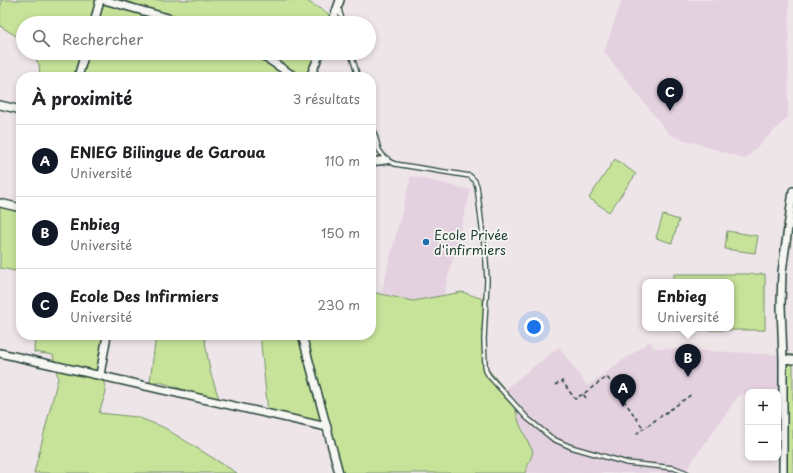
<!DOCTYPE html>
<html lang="fr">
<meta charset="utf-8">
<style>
:root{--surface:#fff;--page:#f2f2f2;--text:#202124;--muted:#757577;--line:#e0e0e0;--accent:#111827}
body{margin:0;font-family:"Playpen Sans",sans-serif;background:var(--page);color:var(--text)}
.controls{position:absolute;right:12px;bottom:12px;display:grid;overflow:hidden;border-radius:8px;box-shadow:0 2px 6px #0003}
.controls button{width:36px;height:36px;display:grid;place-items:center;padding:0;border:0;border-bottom:1px solid var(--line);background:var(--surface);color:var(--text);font:20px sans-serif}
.you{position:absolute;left:534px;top:327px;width:14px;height:14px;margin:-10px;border:3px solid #fff;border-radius:50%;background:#1a73e8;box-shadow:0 0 0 6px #1a73e833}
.badge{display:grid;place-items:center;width:26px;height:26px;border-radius:50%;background:var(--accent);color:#fff;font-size:13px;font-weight:700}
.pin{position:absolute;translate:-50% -33px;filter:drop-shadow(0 1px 2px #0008)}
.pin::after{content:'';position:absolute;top:21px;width:14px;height:12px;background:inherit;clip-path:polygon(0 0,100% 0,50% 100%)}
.popup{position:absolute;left:642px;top:279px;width:92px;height:52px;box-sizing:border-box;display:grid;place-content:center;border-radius:8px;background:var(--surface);filter:drop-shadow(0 1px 3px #0005);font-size:13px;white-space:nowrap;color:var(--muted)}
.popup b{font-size:15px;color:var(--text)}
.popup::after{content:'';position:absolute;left:50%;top:100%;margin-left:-8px;border:8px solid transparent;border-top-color:var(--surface)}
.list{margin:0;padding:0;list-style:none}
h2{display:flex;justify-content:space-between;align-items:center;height:52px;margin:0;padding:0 16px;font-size:17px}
h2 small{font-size:13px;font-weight:400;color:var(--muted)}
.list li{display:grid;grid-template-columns:26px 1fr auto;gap:12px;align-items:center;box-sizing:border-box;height:72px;padding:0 16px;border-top:1px solid var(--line)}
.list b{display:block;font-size:15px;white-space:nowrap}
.list p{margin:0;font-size:13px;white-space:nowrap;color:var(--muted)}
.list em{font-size:13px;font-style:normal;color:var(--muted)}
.icon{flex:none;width:22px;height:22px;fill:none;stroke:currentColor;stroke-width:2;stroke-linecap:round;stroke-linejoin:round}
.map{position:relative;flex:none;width:793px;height:473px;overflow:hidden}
.search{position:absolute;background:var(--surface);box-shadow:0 2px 6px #0003;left:16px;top:16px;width:360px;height:44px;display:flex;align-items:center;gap:10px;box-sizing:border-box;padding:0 14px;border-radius:22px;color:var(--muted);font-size:15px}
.panel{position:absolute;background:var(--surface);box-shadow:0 2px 6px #0003;left:16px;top:72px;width:360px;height:268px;border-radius:16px}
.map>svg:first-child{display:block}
</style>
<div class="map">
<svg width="793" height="473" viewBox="0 0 793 473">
<rect width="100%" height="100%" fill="#eee5e9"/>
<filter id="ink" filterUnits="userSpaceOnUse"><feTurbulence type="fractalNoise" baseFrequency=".025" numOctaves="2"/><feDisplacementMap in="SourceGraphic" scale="8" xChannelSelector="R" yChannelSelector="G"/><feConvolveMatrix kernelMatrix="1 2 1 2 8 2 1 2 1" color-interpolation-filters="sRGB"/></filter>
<g filter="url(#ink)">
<path fill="#e4d1df" d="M622,0H789L788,117L745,159L670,135L604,52Z
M411,176L471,190L443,296L413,301L381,293Z
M650,341L654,348L785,355V392H748V394L739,395L684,473H525L533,452L520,425L512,398L505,389L559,347L587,386Z"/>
<path fill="#c7e39a" stroke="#739067" d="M0,0H305L329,14L326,23H23V43L18,37L0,26V8L2,2Z
M31,53H316L308,77H228L217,75L216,77H40L39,64Z
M615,159L636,174L609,212L589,198Z
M0,201L21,204V272L0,268Z
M663,215L679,220L672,243L656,238Z
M727,231L758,236L755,253L725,249Z
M674,274H765V330H674V328H731V282H674Z
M371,292L413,301L462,292L483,299L487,368L512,398L520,425L533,452L525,473H338L323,428L268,412L260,335H371Z
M35,335H108L103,379L106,392L99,413L137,417L163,427L237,473H34L58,378L53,355L34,352Z
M156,335H204L210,371L219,399L197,394L160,382H150Z
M785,355H793V473H786Z"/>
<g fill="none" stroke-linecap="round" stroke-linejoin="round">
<g stroke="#1f3d34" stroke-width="6">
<path id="lane" d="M339,9L343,23
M351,53L358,77
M371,121L379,150L386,160L395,164L470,176L475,181L477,186L486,261L487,280L484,339L485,365L486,371L489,376L527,418L553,439L571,447L627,463L674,468L687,473"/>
</g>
<g stroke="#1f3d34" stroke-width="10">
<path id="street" d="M104,0L186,23
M94,23L100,0
M332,23L340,0
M259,53L295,77
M78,77L85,53
M310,77L320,53
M0,105L21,110
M371,162L386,160
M0,203L21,208
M302,335L339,473
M0,353L327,427
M783,359L793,360
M100,375L107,335
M783,473V359L781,305L782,272L793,191"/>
</g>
<path stroke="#1f3d34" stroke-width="1.5" stroke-dasharray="4 3" stroke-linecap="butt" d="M555,385L562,381L575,399L583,394
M586,398L583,394L607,377L644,429
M636,434L692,394"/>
<use href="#lane" stroke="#f6f6f2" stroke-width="3.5"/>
<use href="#street" stroke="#f6f6f2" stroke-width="7"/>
</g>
</g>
<circle fill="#1f6fb2" stroke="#f6f6f2" stroke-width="1.5" cx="426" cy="242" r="4"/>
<g text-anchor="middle" stroke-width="3.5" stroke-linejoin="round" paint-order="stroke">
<g font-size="13" fill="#1f3d34" stroke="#f6f6f2" text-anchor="start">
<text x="434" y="240">Ecole Privée<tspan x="434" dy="15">d'infirmiers</tspan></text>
</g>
</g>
</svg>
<div class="controls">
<button>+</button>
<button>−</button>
</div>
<div class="you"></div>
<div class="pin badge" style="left:623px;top:407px">A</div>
<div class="pin badge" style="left:688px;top:377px">B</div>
<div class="popup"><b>Enbieg</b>Université</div>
<div class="pin badge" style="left:670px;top:111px">C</div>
<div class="search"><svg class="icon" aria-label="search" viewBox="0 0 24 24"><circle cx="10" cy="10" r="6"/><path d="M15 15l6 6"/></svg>Rechercher</div>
<section class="panel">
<h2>À proximité<small>3 résultats</small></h2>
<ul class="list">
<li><span class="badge">A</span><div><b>ENIEG Bilingue de Garoua</b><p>Université</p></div><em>110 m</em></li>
<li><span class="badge">B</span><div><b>Enbieg</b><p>Université</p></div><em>150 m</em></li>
<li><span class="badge">C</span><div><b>Ecole Des Infirmiers</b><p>Université</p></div><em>230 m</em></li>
</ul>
</section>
</div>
